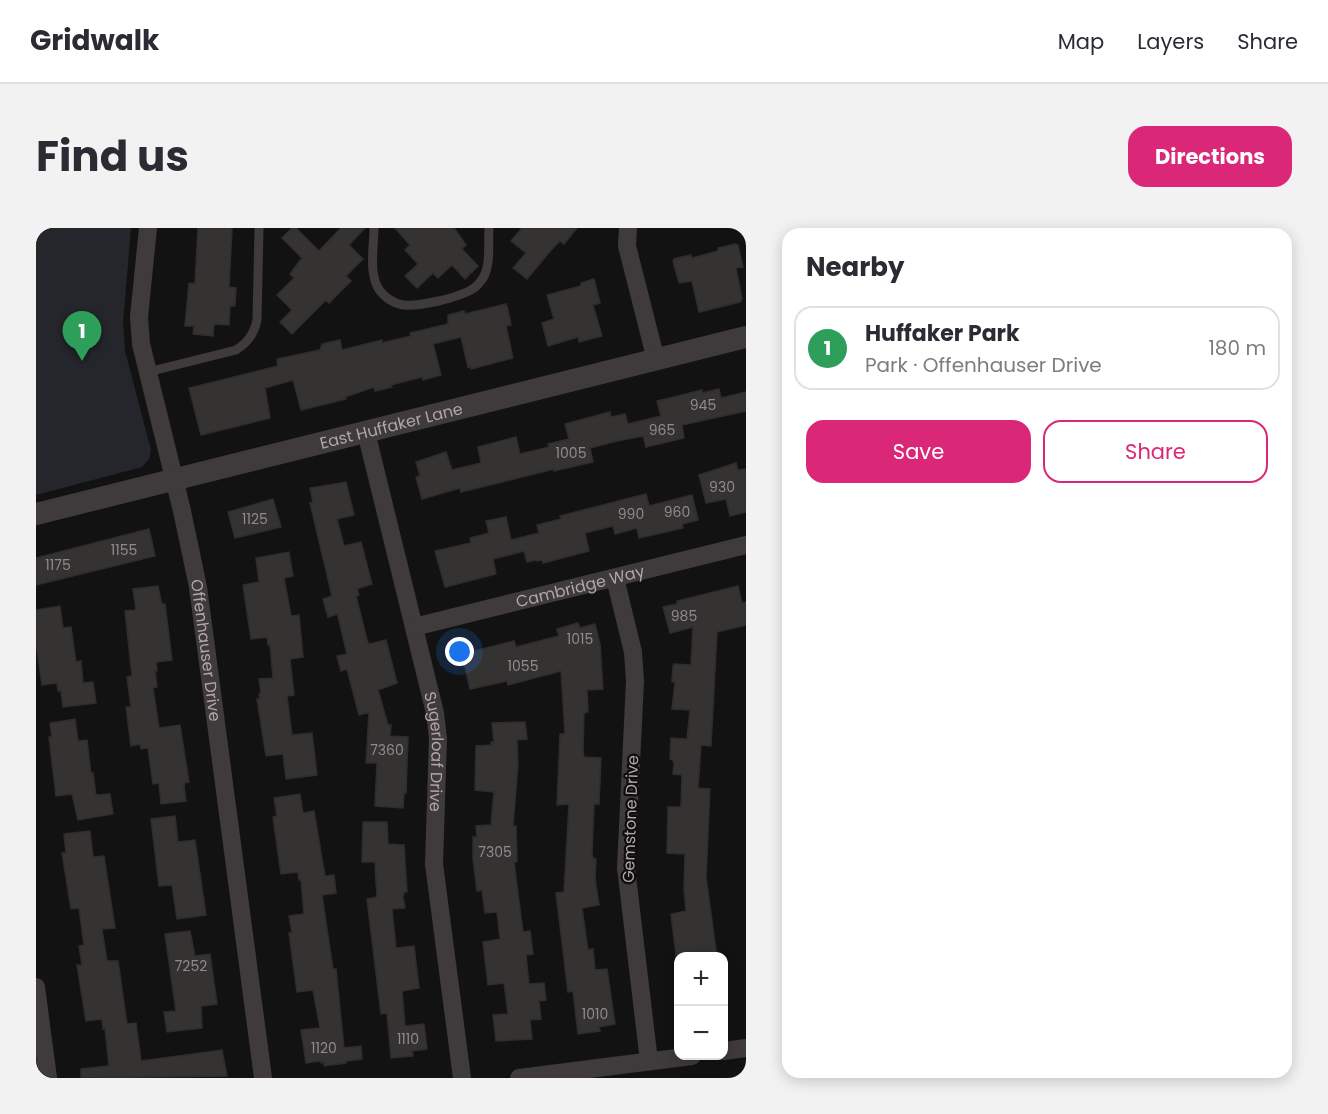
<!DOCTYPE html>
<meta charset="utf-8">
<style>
:root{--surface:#fff;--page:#f2f2f3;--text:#2b2b33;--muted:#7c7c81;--line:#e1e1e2;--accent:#db2777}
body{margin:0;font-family:Poppins,sans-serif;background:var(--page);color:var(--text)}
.controls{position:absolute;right:18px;bottom:18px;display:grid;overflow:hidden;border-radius:12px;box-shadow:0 3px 15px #0003}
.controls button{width:54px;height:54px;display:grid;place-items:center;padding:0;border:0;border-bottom:2px solid var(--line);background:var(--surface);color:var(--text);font:30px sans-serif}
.you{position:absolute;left:424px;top:424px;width:21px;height:21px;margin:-15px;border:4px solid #fff;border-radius:50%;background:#1a73e8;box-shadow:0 0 0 9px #1a73e833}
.badge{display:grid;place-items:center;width:39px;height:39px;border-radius:50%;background:var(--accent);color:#fff;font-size:20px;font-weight:700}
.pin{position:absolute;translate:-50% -50px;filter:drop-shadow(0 2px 3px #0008)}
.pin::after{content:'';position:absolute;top:32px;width:21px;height:18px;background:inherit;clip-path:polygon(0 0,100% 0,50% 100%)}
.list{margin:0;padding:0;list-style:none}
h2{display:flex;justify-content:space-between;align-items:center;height:78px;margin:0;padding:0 24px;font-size:26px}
h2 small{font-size:20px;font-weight:400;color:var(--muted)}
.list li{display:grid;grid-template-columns:39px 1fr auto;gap:18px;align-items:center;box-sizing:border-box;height:84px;margin:0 12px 12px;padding:0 12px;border:2px solid var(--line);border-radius:18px}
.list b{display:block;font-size:22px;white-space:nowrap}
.list p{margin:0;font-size:20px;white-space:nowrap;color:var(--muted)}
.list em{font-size:20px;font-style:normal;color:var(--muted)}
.actions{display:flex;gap:12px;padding:18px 24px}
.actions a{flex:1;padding:14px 0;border:2px solid var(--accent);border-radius:18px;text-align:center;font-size:21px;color:var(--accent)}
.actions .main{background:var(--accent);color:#fff}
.map{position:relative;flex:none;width:710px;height:850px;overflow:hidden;border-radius:18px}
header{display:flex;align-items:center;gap:36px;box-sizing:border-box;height:84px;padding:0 30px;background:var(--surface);border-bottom:2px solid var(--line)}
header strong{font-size:28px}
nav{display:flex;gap:33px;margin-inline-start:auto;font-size:21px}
.intro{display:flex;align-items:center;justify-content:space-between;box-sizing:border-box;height:144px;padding:0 36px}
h1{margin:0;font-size:42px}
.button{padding:15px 27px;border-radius:18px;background:var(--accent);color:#fff;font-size:21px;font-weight:700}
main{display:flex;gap:36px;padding:0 36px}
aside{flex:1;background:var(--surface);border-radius:18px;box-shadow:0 3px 15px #0003}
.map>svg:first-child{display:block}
</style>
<header>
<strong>Gridwalk</strong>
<nav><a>Map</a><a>Layers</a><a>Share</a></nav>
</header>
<div class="intro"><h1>Find us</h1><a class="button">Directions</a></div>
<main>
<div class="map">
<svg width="710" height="850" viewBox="0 0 710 850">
<rect width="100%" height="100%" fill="#131212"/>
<path fill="#25262c" d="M0,0H95L87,95L89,123L115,222L113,231L106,239L0,267Z"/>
<path fill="#353232" stroke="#2f2c2d" stroke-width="1.5" d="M162,0H196L193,59L200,60L199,78H194L193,97L178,96L177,108L157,106L158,98H149L153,55L159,56Z
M256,0H260L283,23L305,0H329L313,17L327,31L310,48L315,53L293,75L290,72L256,106L244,94L256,82L241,67L258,50L254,46L266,30L246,10Z
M359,0H418L430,17L426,21L442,38L429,51L416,37L402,50L397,45L381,60L369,48L382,36L369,22L374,17Z
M486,0H541L528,16L524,13L516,21L491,51L477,40L490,25L475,13Z
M699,16L702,17L707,39L700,40L706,71L704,74L663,84L656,53L643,55L637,33L638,31L655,27L656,30L682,23V20Z
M558,51L564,75L557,77L566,108L543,114L542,109L512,118L506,95L518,91L511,67L545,58V55Z
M470,76L468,79L471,78L475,97L470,98L477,130L435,141V138L432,139L425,109L397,116L405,147L387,152L386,149L355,157L356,159L339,163L338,159L309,169L310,171L265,182L257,152L229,160L234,190L165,207L153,160L242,138L241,131L284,122L286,116L304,112L306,122L346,112V115L375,108L374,105L412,96V87L428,83L429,86Z
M683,161L685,170L710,164V183L646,197L648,210L610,219L607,208L581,213L554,220L557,234L518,243V241L425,264L424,260L386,271L380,249L384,248L380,234L410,224L416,242L445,235L442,219L480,209L484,226L513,219L512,216L533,211L529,196L574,184L575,189L589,186L592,196L625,188L621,173L666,162V165Z
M700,235L702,242L710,241V284L694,288L690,271L670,275L663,247Z
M310,254L318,287L301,291L308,318L325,314L336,356L321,361L323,367L320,368L331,412L333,416L350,412L361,455L342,462L352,497H355L354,508L372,509L370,565H368L367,580L339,578L341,535H330L333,484L323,487L311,441L305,443L301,428L311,426L302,388L301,386L292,389L287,371L296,368L274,275L277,274L274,260Z
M610,266L613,278L656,267L662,292L646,296L647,300L603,310L601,300L579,306L577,298L549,305L553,323L507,335L506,332L501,333L500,332L491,334L488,323L457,331L460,346L409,359L399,323L435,315L434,310L453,305L450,293L470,289L475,312L503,305L501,297L525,291L524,288Z
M237,271L245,299L199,310L192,284Z
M113,301L119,328L0,357V330Z
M253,324L257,348L248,350L255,388L263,387L267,429L254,431L258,467L251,468L256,507L276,505L281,547L250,551L247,526L230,528L221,471H224L223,466L225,465L223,451L237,450L234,417H232L231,409L215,411L207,357L223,354L220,330Z
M122,358L125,373L126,376H129L136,432L120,434L121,443H119L121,459L117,460L123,500L144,497L153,554L149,555L148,558L150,573L125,576L123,555L117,556L112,520L105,521L104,516L95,518L90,479H95L91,449L96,448L89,383L100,382L97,361Z
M702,358L706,375L710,374V397L681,404L675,518L665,517L662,560L674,561L670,649L681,729H655V726L640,728L635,686L650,683L648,661L649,626L631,625L632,579H645L646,547L637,546L638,536L637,532L634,531L635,510L651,511L654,482L636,481L639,454H636L637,438L638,436L655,437L657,399L634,405L627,379L641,376V373Z
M24,378L27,400L35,399L40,434L45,433L47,455L57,454L60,475L27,479L25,463H22L21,455L6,457L0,416V382Z
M542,395L544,400L559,396L564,416L567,461L551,462L552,484L548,485L547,523L548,529L565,530L563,576H558L556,626L557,630L560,631L559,651L563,677L546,680L552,722L557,721L559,742L571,741L579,796L563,799L564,803L542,806L537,763L532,764L520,665L528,664L533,576L521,577L524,506H529L525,443L472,457L471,453L434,461L426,426L478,413L480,419L523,408L521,401Z
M39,491L42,513L51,512L55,546L57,545L60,567L74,566L77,586L42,592L36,566L20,568L13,509H16L14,495Z
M489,494L491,511L481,512L482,536L477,598H480L481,634H478L487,704L494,703L497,726L490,727L493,756L508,755L510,772L503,773L505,791L494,792L496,811L460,813L457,787L472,786L468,755L452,757L447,714L464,711L461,684L449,685L446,662L441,663L437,631V609H441L440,598L455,597L458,564L439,562L440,518L456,517L455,514H458L456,495Z
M264,566L267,585L278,583L289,648L298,647L300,665L286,667L297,741H300L308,820L325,818L326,831L310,833V835L288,838V834L285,835V833L270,835L265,802L284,800L277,762L261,764L253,705H256L253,688L268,686L265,652H263L262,644L245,646L237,589L241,588L238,570Z
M139,588L142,614L159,612L170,687L141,691L136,657L123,658L115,591Z
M327,594H351L352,616L368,617L371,664H368L367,669L369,680L356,681L360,720L378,718L383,760L366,763L369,798L388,796L391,821L376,823L377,828L355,830L351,785L345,786L331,671L341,669L340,653L339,634H326Z
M54,603L57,629L68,628L79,700L66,701L71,733H82L91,796L100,795L105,833L186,822L191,848L45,850V841L73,838L69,800L67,801L66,791L50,793L41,737H46L43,718L48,717L43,680L35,681L26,625H30L28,606Z
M154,703L159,728L174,726L181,776L165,778L166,800L131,804L128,784L140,783L129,706Z"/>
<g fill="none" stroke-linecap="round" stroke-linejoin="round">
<path stroke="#3f3a3c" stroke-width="9" d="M338,0C338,19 332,47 344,63C349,69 356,74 363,76C377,81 426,69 438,60C441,58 445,53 447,50C455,36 452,16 453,0
M112,144L200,122C212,114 218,106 221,92L223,0"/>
<g stroke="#3f3a3c" stroke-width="18">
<path id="s1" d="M112,0L103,89L105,116L146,283L162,359L227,850"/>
<path d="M592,0L591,18L620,132"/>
<path id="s2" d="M330,204L399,485L402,510L398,636L426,850"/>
<path d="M579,350L597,424L599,453L590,640L613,833"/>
<path id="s3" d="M378,399L710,317"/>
<path d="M0,759L12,850"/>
<path d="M688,823L710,820"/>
<path d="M483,850L656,828"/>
</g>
<path stroke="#3f3a3c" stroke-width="22" id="s4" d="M0,286L710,109"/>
</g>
<g text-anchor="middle" stroke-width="4.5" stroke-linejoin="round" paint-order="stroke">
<g font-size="14" fill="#93888e">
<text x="667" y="182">945</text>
<text x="626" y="207">965</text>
<text x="535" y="230">1005</text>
<text x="686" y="264">930</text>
<text x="641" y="289">960</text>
<text x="595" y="291">990</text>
<text x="219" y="296">1125</text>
<text x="88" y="327">1155</text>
<text x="22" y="342">1175</text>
<text x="648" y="393">985</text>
<text x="544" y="416">1015</text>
<text x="487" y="443">1055</text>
<text x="351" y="527">7360</text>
<text x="459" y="629">7305</text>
<text x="155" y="743">7252</text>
<text x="559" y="791">1010</text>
<text x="372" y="816">1110</text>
<text x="288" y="825">1120</text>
</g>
<g font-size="16" fill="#b2a5ac" stroke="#0e0d0d">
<text dy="6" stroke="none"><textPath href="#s4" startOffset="366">East Huffaker Lane</textPath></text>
<text dy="6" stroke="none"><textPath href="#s3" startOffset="171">Cambridge Way</textPath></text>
<text dy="6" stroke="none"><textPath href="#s1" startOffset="430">Offenhauser Drive</textPath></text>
<text dy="6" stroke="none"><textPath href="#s2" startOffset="328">Sugerloaf Drive</textPath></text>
<text transform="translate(594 591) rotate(-88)" y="6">Gemstone Drive</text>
</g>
</g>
</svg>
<div class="controls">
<button>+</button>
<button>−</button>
</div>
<div class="you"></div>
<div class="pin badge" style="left:46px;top:133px;background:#2e9e5b">1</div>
</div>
<aside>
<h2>Nearby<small></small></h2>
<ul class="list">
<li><span class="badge" style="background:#2e9e5b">1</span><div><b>Huffaker Park</b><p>Park · Offenhauser Drive</p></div><em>180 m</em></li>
</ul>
<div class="actions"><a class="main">Save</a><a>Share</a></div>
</aside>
</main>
